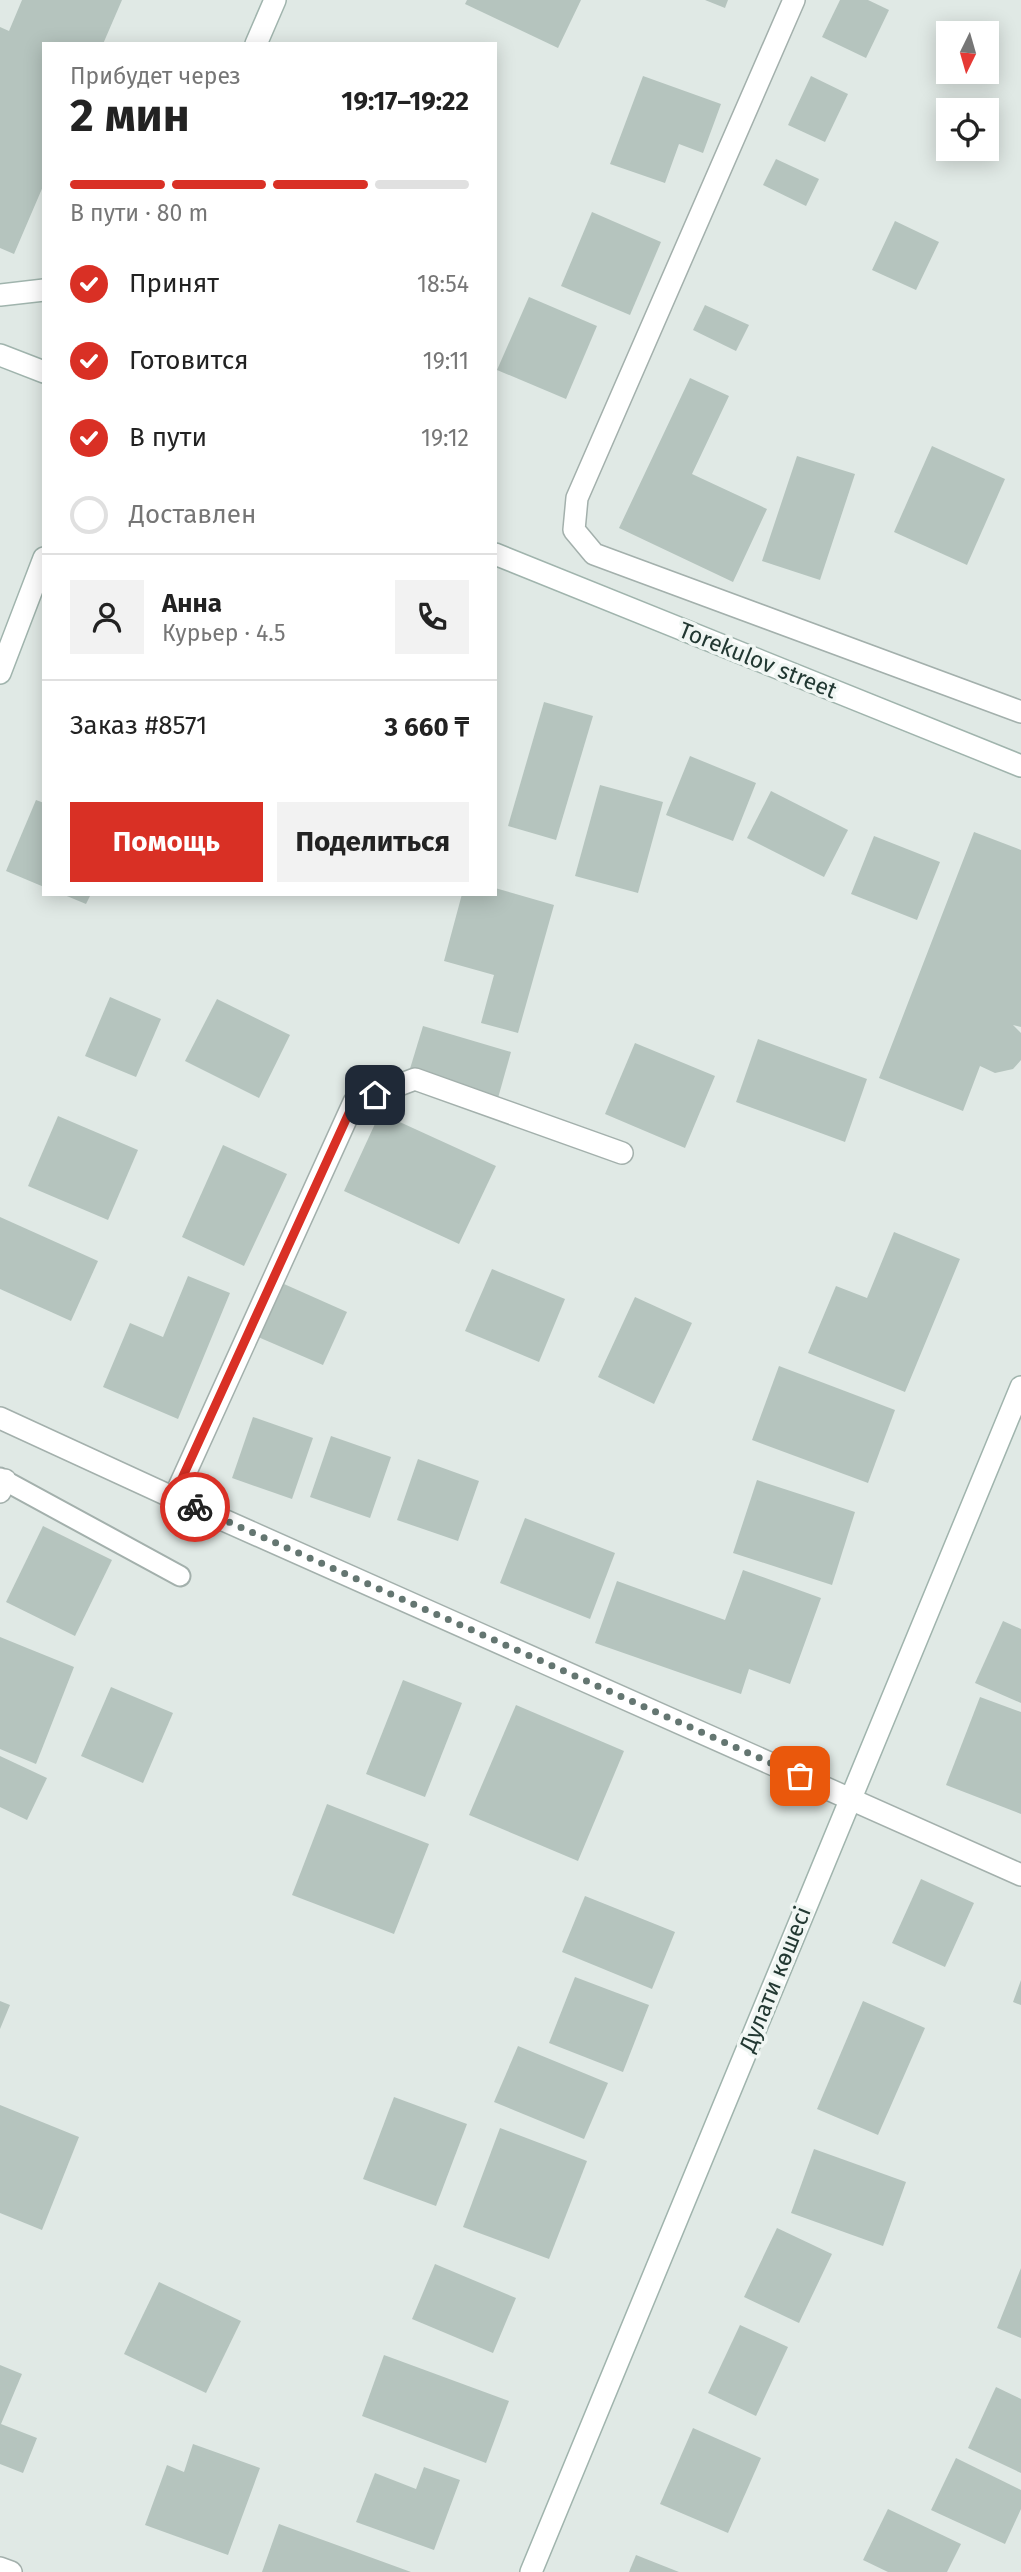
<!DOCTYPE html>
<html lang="ru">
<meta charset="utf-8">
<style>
body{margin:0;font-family:"Fira Sans",sans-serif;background:#f2f2f2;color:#222;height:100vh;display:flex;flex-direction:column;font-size:26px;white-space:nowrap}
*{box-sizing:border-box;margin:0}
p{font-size:23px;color:#767676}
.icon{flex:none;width:38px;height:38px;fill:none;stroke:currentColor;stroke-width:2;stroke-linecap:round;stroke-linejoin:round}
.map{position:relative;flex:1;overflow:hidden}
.panel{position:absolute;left:42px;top:42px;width:455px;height:854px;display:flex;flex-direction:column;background:#fff;border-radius:0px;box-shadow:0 4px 18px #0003}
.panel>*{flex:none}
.needle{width:46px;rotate:185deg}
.fabs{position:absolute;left:936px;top:21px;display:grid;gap:14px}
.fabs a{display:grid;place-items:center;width:63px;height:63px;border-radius:0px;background:#fff;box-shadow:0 4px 18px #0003;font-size:35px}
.pin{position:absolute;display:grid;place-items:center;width:60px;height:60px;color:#fff;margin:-30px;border-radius:14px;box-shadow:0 4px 10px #0006}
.courier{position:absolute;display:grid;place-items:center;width:70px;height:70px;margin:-35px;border:5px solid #d93025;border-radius:50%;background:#fff;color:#222;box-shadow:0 2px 9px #0007}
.summary em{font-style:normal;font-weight:700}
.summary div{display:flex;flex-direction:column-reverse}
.summary{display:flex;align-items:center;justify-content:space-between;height:119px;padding:0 28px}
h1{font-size:46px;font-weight:700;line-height:52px}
.bar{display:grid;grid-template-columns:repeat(4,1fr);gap:10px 7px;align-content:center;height:84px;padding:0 28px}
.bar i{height:9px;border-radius:5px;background:#e0e0e0}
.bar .current{background:#d93025}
.bar p{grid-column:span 4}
.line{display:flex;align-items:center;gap:18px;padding:0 28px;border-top:2px solid #e0e0e0}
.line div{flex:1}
.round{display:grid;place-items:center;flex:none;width:74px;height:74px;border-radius:0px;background:#f2f2f2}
ol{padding:0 28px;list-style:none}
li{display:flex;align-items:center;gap:21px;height:77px}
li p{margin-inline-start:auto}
li .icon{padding:7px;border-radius:50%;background:#d93025;color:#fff;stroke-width:4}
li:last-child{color:#767676}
li i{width:38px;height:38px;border:4px solid #e0e0e0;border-radius:50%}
.primary-button{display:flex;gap:14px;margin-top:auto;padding:14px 28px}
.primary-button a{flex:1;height:80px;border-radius:0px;background:#d93025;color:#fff;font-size:28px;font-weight:700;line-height:80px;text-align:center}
.primary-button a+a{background:#f2f2f2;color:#222}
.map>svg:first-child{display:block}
.building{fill:#b5c4be}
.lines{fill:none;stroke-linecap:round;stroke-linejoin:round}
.service-casing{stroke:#a3b0ac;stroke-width:23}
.minor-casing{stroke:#a3b0ac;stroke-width:24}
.secondary-casing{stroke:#a0b4ad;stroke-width:24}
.service{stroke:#fff;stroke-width:19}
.minor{stroke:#fff;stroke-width:21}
.secondary{stroke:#fff;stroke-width:21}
.done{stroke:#647671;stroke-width:7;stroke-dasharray:0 12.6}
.route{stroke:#d93025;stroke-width:9}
.labels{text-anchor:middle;stroke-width:7;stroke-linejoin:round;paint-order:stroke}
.street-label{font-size:23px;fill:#223832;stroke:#f0f6f3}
</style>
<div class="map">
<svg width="1021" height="2572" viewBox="0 0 1021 2572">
<rect width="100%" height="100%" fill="#e0e9e5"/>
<g class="building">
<path d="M22 0H122L103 44H44V184L14 254 0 248V27L9 31Z"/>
<path d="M467 0H581L558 48 465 4Z"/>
<path d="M705 0H728L725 8Z"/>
<path d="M840 0H868L889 10 866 58 822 37Z"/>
<path d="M643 76 721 104 703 153 679 144 665 183 610 164Z"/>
<path d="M811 76 848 94 825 142 788 125Z"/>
<path d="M776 159 819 179 806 206 763 185Z"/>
<path d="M592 212 661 242 630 315 561 286Z"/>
<path d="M895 221 939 242 916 290 872 270Z"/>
<path d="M529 297 597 326 566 399 497 370Z"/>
<path d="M705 305 749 325 736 351 693 330Z"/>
<path d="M690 378 729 396 692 474 767 509 733 582 619 528Z"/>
<path d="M932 446 1005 479 967 565 894 532Z"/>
<path d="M797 456 855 474 820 580 762 561Z"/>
<path d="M544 702 593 716 556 840 508 826Z"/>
<path d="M690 756 756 783 733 841 666 815Z"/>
<path d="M600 785 663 802 638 893 575 876Z"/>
<path d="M771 791 848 830 824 877 747 838Z"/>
<path d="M36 800 44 803V887L6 871Z"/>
<path d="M974 832 1021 850V1027L1013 1025 1021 1033V1060L1013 1069 995 1073 980 1066 963 1111 879 1078Z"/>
<path d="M874 836 940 862 917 920 851 894Z"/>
<path d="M495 888 554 905 518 1033 481 1023 494 975 444 961 462 894H495Z"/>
<path d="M62 894H91L86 904Z"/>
<path d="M110 997 161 1019 136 1077 85 1056Z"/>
<path d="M217 999 290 1035 259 1098 185 1061Z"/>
<path d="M423 1026 511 1052 498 1098 409 1072Z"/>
<path d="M758 1039 867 1079 845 1142 736 1102Z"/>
<path d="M635 1043 715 1076 685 1148 605 1114Z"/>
<path d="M380 1113 496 1166 459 1244 344 1191Z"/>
<path d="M58 1116 138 1150 108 1220 28 1186Z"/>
<path d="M223 1145 287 1174 244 1266 182 1237Z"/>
<path d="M0 1217 98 1261 71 1321 0 1289Z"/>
<path d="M894 1232 960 1259 905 1392 808 1353 836 1286 867 1298Z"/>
<path d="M492 1269 565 1299 539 1362 465 1331Z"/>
<path d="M188 1276 230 1293 178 1419 103 1387 130 1323 163 1337Z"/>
<path d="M275 1280 347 1312 323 1365 251 1334Z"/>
<path d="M635 1297 692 1323 654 1404 598 1377Z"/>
<path d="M779 1366 895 1410 868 1483 752 1440Z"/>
<path d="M253 1417 313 1438 292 1499 232 1478Z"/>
<path d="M331 1436 391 1457 370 1518 310 1497Z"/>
<path d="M418 1459 479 1481 458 1541 397 1520Z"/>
<path d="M757 1480 855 1512 832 1585 733 1553Z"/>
<path d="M525 1518 615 1553 590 1619 500 1583Z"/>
<path d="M43 1526 112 1560 75 1636 6 1602Z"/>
<path d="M743 1570 821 1598 790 1684 749 1669 741 1694 595 1643 617 1581 725 1620Z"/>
<path d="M1003 1621 1021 1629V1703L975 1683Z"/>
<path d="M0 1637 74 1667 36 1764 0 1749Z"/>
<path d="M403 1680 462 1703 425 1797 366 1774Z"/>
<path d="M111 1687 173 1713 143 1783 81 1756Z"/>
<path d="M980 1697 1021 1712V1814L946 1785Z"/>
<path d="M516 1705 624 1751 578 1861 469 1815Z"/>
<path d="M0 1756 47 1778 27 1820 0 1807Z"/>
<path d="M327 1804 429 1844 394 1934 292 1895Z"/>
<path d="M921 1879 974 1903 945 1967 892 1943Z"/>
<path d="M585 1896 675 1932 652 1989 562 1952Z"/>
<path d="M575 1977 649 2005 623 2072 549 2043Z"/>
<path d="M1021 1980V2005L1013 2002Z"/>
<path d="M0 2001 10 2005 0 2029Z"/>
<path d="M863 2001 925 2028 878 2135 817 2109Z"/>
<path d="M518 2046 608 2083 584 2139 494 2102Z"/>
<path d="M394 2097 467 2124 436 2206 363 2179Z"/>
<path d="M0 2105 79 2137 42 2230 0 2213Z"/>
<path d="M500 2128 587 2161 549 2259 463 2227Z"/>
<path d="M814 2149 906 2182 883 2246 791 2213Z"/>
<path d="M777 2228 832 2254 799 2323 744 2297Z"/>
<path d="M435 2264 516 2298 493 2353 412 2319Z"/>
<path d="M1021 2268V2338L997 2328Z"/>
<path d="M159 2282 241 2321 206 2393 124 2354Z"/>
<path d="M740 2325 788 2347 756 2416 708 2393Z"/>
<path d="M384 2355 509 2401 486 2463 362 2416Z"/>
<path d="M0 2365 22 2374 1 2424 37 2438 23 2473 0 2464Z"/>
<path d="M996 2387 1021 2399V2473L968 2448Z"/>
<path d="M693 2428 761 2458 728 2533 660 2504Z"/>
<path d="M193 2444 260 2468 228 2555 145 2525 167 2465 184 2472Z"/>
<path d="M956 2458 1021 2490V2509L1005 2544 931 2510Z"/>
<path d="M424 2467 460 2480 434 2550 356 2522 375 2473 416 2489Z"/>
<path d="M888 2509 961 2544 947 2572H888L863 2560Z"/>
<path d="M279 2524 411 2572H262Z"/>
<path d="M636 2555 679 2572H629Z"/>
</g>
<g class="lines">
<defs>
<path id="service" d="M0 1478 180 1576"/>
<g id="minor">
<path d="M794 0 577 498 574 530 594 554 1021 712"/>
<path d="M0 1418 174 1498 1021 1875"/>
<path d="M0 1492 5 1480"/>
<path d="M174 1498 354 1102 415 1079 622 1153"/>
<path d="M0 2568 11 2572"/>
</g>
<g id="secondary">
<path d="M256 44 275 0"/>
<path d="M0 295 44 290"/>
<path d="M0 355 44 372"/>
<path d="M495 554 1021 766"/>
<path d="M0 673 44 558"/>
<path d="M531 2572 1021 1387"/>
</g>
</defs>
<use href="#service" class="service-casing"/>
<use href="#minor" class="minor-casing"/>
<use href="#secondary" class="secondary-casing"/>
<use href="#service" class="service"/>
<use href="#minor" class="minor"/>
<use href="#secondary" class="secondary"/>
</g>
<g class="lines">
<path class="done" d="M195 1507 800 1776"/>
<path class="route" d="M195 1507 173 1498 354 1102 375 1095"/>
</g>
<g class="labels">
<g class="street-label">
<text transform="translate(758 660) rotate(22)" y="8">Torekulov street</text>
<text transform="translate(775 1979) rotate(-68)" y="8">Дулати көшесі</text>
</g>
</g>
</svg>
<div class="fabs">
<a><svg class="needle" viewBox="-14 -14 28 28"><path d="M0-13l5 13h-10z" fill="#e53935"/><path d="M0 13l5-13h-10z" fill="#767676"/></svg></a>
<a><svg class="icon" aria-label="locate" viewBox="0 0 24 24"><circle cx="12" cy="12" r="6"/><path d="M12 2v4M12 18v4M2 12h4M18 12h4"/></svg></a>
</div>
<div class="pin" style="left:800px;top:1776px;background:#ea580c"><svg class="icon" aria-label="bag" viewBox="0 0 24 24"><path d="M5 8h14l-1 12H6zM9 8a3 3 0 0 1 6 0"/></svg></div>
<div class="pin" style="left:375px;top:1095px;background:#1f2937"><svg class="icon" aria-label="home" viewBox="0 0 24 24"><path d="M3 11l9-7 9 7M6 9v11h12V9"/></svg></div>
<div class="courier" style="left:195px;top:1507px"><svg class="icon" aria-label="bike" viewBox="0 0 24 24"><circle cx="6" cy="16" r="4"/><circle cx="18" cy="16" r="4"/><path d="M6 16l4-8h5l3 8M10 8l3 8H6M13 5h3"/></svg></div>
<section class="panel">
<div class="summary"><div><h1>2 мин</h1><p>Прибудет через</p></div><em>19:17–19:22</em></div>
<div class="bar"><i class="current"></i><i class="current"></i><i class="current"></i><i></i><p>В пути · 80 m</p></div>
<ol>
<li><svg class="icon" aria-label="check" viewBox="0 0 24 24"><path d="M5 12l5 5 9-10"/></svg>Принят<p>18:54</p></li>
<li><svg class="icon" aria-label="check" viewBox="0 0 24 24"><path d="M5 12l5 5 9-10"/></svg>Готовится<p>19:11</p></li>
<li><svg class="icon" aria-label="check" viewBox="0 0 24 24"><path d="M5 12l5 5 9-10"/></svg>В пути<p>19:12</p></li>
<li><i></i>Доставлен</li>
</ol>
<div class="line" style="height:126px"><a class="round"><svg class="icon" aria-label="person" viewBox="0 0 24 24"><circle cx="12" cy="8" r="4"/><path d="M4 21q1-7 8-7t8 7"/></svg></a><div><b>Анна</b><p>Курьер · 4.5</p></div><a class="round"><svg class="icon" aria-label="phone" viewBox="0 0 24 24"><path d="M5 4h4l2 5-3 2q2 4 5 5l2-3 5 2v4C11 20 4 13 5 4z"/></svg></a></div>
<div class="line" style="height:91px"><div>Заказ #8571</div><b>3 660 ₸</b></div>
<div class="primary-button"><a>Помощь</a><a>Поделиться</a></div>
</section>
</div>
